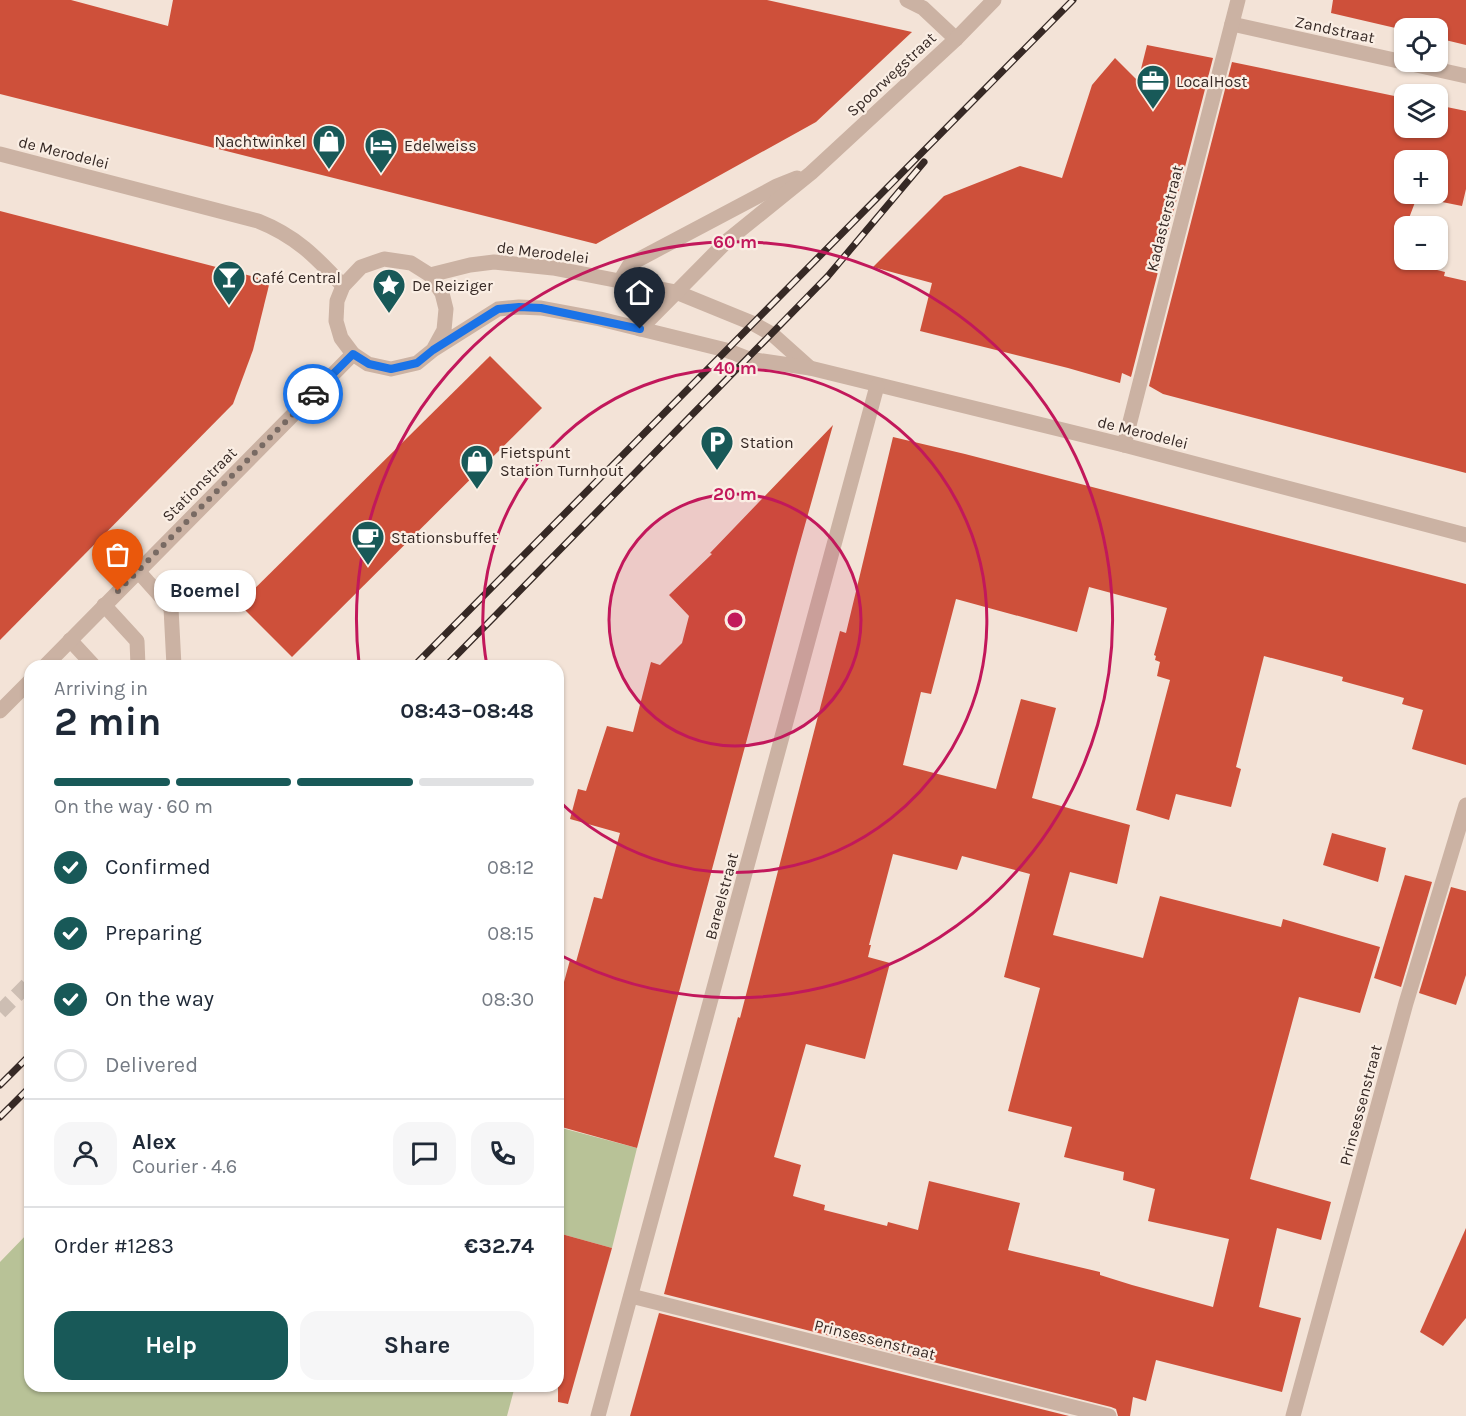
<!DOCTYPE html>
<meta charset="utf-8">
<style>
body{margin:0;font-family:Karla,sans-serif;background:#f6f6f7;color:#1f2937;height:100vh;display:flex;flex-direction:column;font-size:22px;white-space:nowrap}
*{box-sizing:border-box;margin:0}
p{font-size:20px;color:#747a83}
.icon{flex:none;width:33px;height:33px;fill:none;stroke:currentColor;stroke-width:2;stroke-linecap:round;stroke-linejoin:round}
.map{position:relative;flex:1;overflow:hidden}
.details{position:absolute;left:24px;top:660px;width:540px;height:732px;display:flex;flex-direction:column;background:#fff;border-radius:18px;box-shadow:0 2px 4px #0004}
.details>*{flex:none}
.fabs{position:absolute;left:1394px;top:18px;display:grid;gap:12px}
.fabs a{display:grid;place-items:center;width:54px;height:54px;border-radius:12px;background:#fff;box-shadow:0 2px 4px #0004;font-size:30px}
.pin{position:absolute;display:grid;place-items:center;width:51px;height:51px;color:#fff;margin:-62px -26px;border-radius:50% 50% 50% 0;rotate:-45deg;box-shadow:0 0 6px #0007}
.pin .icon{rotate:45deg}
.courier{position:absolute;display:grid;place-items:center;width:60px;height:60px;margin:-30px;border:4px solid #1a73e8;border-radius:50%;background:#fff;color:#222;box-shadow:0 2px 8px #0007}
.bubble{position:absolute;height:42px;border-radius:18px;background:#fff;box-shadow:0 2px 4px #0004;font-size:20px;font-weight:700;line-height:42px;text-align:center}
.summary em{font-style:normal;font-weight:700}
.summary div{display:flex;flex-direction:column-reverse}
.summary{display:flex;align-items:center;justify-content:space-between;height:102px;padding:0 30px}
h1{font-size:39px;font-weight:700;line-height:45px}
.bar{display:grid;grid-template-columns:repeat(4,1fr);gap:9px 6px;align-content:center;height:72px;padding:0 30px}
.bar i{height:8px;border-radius:4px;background:#e0e1e3}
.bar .on{background:#185958}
.bar p{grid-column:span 4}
.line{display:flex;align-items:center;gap:15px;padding:0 30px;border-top:2px solid #e0e1e3}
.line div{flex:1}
.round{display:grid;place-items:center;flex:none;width:63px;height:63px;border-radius:18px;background:#f6f6f7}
ol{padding:0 30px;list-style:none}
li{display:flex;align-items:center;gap:18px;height:66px}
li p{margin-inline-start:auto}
li .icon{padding:6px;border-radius:50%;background:#185958;color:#fff;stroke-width:4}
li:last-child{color:#747a83}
li i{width:33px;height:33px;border:3px solid #e0e1e3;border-radius:50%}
.button{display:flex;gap:12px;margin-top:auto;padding:12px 30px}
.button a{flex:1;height:69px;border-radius:18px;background:#185958;color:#fff;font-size:24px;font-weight:700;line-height:69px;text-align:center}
.button a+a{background:#f6f6f7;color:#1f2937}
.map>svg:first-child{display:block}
.green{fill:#b8c297}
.building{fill:#ce503a;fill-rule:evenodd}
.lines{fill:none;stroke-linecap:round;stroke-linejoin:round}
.minor-tunnel{stroke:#cdbeb3;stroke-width:15;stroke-dasharray:15 8;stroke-linecap:butt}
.minor{stroke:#cbb2a3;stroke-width:15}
.rail-casing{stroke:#362925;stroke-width:7}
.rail{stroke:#faeee4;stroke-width:4.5;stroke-dasharray:14;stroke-linecap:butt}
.done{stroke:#786a63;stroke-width:6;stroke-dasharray:0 10.8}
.route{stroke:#1a73e8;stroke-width:8}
.ring{fill:none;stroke:#c2185b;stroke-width:3}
.labels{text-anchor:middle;stroke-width:4.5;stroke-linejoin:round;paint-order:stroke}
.street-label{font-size:16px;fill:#362925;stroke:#faeee4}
.poi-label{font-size:16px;fill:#362925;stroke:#faeee4;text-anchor:start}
.centre{fill:#c2185b;stroke:#faeee4;stroke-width:3}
.ring-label{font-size:18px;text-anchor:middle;font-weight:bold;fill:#c2185b;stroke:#faeee4;stroke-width:4.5;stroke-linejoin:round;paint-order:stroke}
</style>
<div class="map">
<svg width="1466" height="1416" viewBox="0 0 1466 1416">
<rect width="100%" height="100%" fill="#f3e3d7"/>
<g class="green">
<path d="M558 1127 637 1148 612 1248 558 1233Z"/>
<path d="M30 1231V1386H515L507 1416H0V1262Z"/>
</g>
<g class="building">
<path d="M0 0H71L168 26 173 0H767L912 32 816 122 596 244 0 94Z"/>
<path d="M1333 0H1466V45L1437 38V28H1404V30L1331 13Z"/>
<path d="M1147 45 1213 58 1131 377 1122 373 1120 383 1068 368 920 331 932 283 873 267 944 196 1020 166 1062 178 1092 85 1115 58 1138 81Z"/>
<path d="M1232 62 1404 98V128H1437V105L1466 111V189L1462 206 1417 197 1406 226H1404V231L1394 259 1445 272 1444 276 1466 281V473L1197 403 1163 394 1149 386ZM1404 160H1437V194H1404Z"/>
<path d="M0 211 270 281 253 350 233 404 0 640Z"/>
<path d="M490 356 542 408 292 657 239 604Z"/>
<path d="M833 425 796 557 637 1148 558 1126V1004L570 960 576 962 594 897 602 899 620 833 570 819 578 789 586 791 607 726 633 732 651 662 660 665 682 643 689 616 669 595 712 554 710 553Z"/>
<path d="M893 437 965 454 1466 584V765L1412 749 1423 710 1402 704 1404 698 1342 681 1343 677 1264 656 1236 767 1241 769 1231 807 1176 794 1169 820 1136 810 1170 680 1157 676 1160 662 1155 660 1156 656 1154 655 1167 608 1089 587 1077 632 956 599 931 694 921 692 903 765 996 789 1021 699 1056 708 1032 798 1130 825 1117 884 1070 872 1053 935 1143 958 1160 896 1281 927 1283 919 1380 947 1360 1013 1299 997 1250 1179 1331 1202 1321 1240 1277 1228 1259 1307 1301 1318 1282 1392 1156 1360 1146 1401 1133 1397 1130 1416H1118L1116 1409 1111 1407 664 1294 714 1105 738 1017 740 1018 840 631 846 633ZM893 854 957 870 962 856 1030 874 1004 977 1040 988 1008 1111 1072 1127 1064 1157 1124 1172 1123 1180 1155 1189 1148 1221 1229 1239 1213 1307 1132 1285 1100 1275V1272L1008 1250 1020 1203 929 1181 918 1230 888 1222 887 1226 824 1210 825 1205 793 1196 801 1165 774 1157 806 1044 865 1059 890 963 868 957 871 945H869Z"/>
<path d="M1332 833 1386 848 1378 882 1323 865Z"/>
<path d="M1405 875 1432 882 1401 987 1374 978Z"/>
<path d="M1451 887 1466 891V975L1456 1005 1419 993Z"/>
<path d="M1466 1228V1318L1443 1346 1420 1332Z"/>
<path d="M558 1233 612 1248 568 1404 558 1402Z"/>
<path d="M659 1313 1069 1416H630Z"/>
</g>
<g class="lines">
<path class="minor-tunnel" d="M0 1012 30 982"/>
<g class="minor">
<path d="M907 0 923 8 956 39"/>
<path d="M1232 24 1466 76"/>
<path d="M0 154 258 221C296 236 316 257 343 286"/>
<path d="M430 275 470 265 494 262 524 265 553 268 676 292 752 323 772 334 810 368"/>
<path d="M620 281 630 264 777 186 797 178"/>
<path d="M640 329 728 240 811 173 956 39 994 0"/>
<path d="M433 350 444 330 446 309 442 293 430 275 411 263 384 259 361 267 343 286 337 301 336 321 341 338 353 354 368 364 391 369 417 363 433 350 498 309 519 307 541 308 600 319 726 350 749 359 810 368 1124 445 1466 535"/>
<path d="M1124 445 1238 0"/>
<path d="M138 571 171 608 174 666"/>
<path d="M104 605 137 641 138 666"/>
<path d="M70 640 94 666"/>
<path d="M45 666 353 354"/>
<path d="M0 711 30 681"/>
<path d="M631 1296 1109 1416"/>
<path d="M598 1416 877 386"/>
<path d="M1293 1416 1406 1003 1466 805"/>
</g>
<defs>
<g id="rail">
<path d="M414 666 1073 0"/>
<path d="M446 666 828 276 924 162"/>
<path d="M0 1085 30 1055"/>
<path d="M0 1117 30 1087"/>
</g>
</defs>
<use href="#rail" class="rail-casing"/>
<use href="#rail" class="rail"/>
</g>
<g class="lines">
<path class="done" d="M118 591 313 394"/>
<path class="route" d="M313 394 353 354 369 364 391 369 417 363 433 350 498 309 519 307 541 308 640 329"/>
</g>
<circle cx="735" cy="620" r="126" fill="#c2185b" fill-opacity=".12"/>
<g class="ring">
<circle cx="735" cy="620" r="126"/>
<path d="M487 666A252 252 0 1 1 558 800"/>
<path d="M359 663A378 378 0 1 1 560 955"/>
</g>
<defs>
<symbol id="office-pin" viewBox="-11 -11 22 30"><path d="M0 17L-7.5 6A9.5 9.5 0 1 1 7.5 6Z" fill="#185958" stroke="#faeee4"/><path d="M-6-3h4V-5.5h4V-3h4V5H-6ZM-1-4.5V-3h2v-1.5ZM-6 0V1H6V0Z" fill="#fff"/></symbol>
<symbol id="shop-pin" viewBox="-11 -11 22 30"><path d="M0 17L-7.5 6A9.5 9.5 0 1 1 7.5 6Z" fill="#185958" stroke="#faeee4"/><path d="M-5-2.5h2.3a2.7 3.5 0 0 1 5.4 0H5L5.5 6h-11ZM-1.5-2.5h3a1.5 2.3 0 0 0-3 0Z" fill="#fff"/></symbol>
<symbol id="hotel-pin" viewBox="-11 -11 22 30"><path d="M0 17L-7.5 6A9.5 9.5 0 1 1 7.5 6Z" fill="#185958" stroke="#faeee4"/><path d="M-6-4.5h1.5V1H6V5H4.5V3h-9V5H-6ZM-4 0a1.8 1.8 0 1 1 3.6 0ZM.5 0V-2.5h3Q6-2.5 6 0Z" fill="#fff"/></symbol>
<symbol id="bar-pin" viewBox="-11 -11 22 30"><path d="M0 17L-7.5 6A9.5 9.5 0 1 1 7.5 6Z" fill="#185958" stroke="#faeee4"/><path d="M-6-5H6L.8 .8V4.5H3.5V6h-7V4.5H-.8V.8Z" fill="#fff"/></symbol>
<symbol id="sight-pin" viewBox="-11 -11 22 30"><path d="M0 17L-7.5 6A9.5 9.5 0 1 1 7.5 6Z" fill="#185958" stroke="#faeee4"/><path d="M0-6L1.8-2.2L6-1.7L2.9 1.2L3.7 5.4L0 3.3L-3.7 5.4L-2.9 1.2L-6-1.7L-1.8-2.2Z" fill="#fff"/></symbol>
<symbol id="parking-pin" viewBox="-11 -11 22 30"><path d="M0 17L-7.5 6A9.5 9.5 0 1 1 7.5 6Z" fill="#185958" stroke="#faeee4"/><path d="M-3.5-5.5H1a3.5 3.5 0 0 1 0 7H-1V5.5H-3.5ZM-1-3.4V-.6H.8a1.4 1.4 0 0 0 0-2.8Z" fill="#fff"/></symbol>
<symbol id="cafe-pin" viewBox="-11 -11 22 30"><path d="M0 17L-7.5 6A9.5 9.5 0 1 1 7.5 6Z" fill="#185958" stroke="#faeee4"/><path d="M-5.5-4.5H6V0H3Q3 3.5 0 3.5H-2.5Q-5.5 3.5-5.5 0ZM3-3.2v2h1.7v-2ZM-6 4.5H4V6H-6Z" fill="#fff"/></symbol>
</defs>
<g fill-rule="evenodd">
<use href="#office-pin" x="1134" y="62" width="38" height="52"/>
<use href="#shop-pin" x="310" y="122" width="38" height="52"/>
<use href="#hotel-pin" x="362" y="126" width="38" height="52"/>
<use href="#bar-pin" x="210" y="258" width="38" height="52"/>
<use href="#sight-pin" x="370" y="266" width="38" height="52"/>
<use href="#parking-pin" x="698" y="423" width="38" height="52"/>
<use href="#shop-pin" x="458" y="442" width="38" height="52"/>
<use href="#cafe-pin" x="349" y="518" width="38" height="52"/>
</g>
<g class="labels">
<g class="street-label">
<text transform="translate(1335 29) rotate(12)" y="6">Zandstraat</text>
<text transform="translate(891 74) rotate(-43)" y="6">Spoorwegstraat</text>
<text transform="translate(64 152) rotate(14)" y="6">de Merodelei</text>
<text transform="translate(1164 218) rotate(-76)" y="6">Kadasterstraat</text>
<text transform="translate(543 252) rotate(7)" y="6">de Merodelei</text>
<text transform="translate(1143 432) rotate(14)" y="6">de Merodelei</text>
<text transform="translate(199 484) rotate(-45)" y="6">Stationstraat</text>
<text transform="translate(721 896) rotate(-75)" y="6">Bareelstraat</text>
<text transform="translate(1360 1105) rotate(-75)" y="6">Prinsessenstraat</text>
<text transform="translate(875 1339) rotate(14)" y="6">Prinsessenstraat</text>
</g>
<g class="poi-label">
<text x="1176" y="87">LocalHost</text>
<text x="306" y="147" text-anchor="end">Nachtwinkel</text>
<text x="404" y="151">Edelweiss</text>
<text x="252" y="283">Café Central</text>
<text x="412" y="291">De Reiziger</text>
<text x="740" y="448">Station</text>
<text x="500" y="458">Fietspunt<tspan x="500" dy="18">Station Turnhout</tspan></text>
<text x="391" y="543">Stationsbuffet</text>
</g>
</g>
<circle cx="735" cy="620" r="9" class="centre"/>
<g class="ring-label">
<text x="735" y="248">60 m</text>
<text x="735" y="374">40 m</text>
<text x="735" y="500">20 m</text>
</g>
</svg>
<div class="fabs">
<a><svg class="icon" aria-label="locate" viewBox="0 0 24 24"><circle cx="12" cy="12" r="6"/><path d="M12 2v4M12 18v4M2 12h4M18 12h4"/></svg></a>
<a><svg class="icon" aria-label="layers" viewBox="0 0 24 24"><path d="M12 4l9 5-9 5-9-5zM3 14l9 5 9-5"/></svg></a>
<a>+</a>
<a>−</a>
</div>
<div class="pin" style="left:118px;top:591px;background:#ea580c"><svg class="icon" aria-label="bag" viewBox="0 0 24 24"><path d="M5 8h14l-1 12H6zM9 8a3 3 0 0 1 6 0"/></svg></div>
<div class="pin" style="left:640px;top:329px;background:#1f2937"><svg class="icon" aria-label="home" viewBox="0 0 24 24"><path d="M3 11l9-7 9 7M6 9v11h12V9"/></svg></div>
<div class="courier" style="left:313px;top:394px"><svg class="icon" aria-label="car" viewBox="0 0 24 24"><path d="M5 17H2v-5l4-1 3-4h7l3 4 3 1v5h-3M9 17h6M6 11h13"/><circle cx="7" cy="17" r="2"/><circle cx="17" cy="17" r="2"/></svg></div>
<div class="bubble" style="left:154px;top:570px;width:102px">Boemel</div>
<section class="details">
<div class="summary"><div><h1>2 min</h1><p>Arriving in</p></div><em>08:43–08:48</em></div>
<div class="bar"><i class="on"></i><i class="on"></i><i class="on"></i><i></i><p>On the way · 60 m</p></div>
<ol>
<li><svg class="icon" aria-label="check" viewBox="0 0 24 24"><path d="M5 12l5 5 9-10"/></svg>Confirmed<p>08:12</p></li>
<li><svg class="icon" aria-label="check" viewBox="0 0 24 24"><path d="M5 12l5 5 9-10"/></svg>Preparing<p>08:15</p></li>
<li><svg class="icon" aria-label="check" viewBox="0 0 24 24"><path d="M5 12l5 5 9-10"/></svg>On the way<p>08:30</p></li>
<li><i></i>Delivered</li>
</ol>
<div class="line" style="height:108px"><a class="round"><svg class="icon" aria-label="person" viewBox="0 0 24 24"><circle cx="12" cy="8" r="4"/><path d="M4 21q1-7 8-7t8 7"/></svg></a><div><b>Alex</b><p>Courier · 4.6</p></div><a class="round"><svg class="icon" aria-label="chat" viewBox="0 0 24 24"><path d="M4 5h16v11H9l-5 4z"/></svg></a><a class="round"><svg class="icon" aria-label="phone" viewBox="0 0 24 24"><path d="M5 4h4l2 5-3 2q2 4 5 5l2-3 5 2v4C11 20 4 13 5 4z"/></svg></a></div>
<div class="line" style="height:78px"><div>Order #1283</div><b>€32.74</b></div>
<div class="button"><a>Help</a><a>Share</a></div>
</section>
</div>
